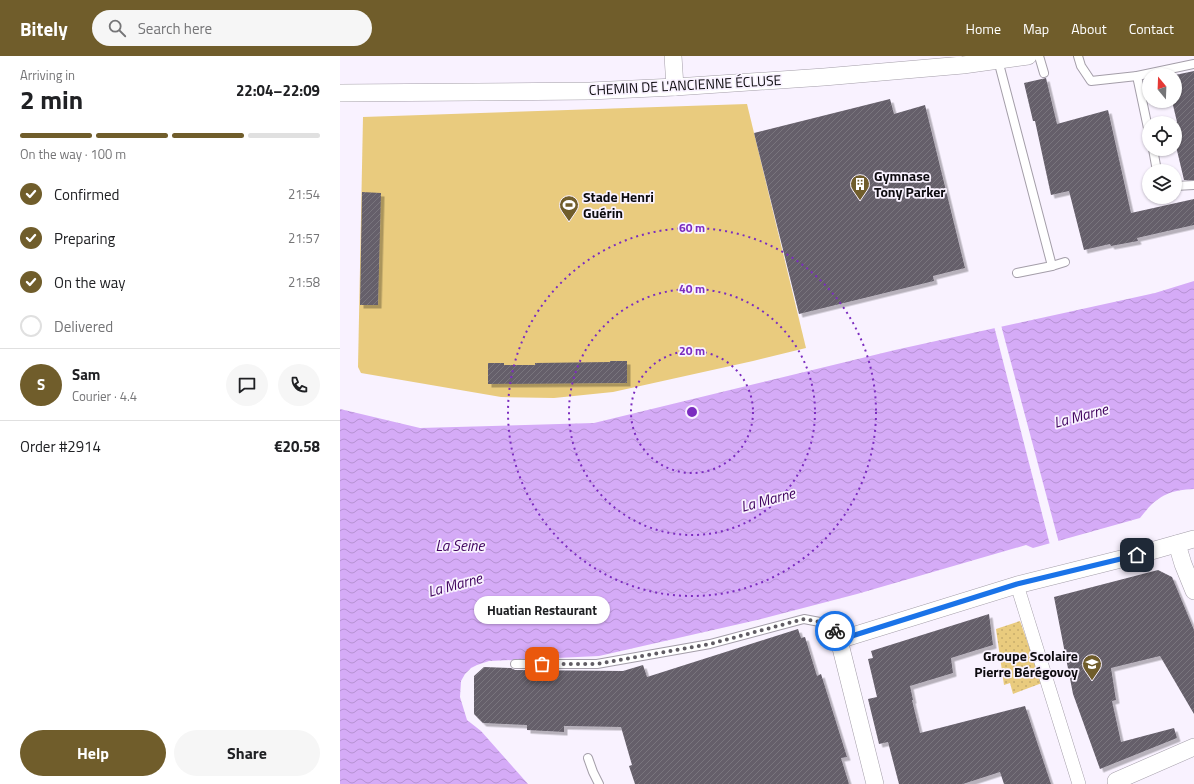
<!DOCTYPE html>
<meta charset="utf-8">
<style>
body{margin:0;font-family:"Titillium Web",sans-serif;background:#f6f6f6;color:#202124;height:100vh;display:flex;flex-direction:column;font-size:15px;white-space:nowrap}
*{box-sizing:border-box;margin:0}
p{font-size:13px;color:#757577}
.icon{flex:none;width:22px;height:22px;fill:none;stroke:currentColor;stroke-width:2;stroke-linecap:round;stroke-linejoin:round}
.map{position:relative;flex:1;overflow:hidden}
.details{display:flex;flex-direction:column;background:#fff;width:340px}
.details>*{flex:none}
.needle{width:26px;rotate:341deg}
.controls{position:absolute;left:802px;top:12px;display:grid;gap:8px}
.controls a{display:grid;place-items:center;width:40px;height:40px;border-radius:50%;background:#fff;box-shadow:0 1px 3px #0004;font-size:20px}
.pin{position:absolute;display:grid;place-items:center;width:34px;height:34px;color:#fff;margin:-17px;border-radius:8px;box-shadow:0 2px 6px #0006}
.courier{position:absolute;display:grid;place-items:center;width:40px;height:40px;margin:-20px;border:3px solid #1a73e8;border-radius:50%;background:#fff;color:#222;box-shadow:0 1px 5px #0007}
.bubble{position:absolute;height:28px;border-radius:14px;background:#fff;box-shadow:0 1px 3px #0004;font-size:13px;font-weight:700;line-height:28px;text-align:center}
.head em{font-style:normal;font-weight:700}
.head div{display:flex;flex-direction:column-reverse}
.head{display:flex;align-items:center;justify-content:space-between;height:68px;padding:0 20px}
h1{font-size:26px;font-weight:700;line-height:30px}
.bar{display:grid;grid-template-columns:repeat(4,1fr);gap:6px 4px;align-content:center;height:48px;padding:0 20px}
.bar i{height:5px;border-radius:3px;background:#e0e0e0}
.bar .current{background:#705d2b}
.bar p{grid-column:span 4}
.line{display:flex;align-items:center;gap:10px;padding:0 20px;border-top:1px solid #e0e0e0}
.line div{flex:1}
.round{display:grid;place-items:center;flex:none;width:42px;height:42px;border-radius:21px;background:#f6f6f6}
ol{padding:0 20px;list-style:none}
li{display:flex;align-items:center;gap:12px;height:44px}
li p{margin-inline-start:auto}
li .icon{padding:4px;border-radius:50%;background:#705d2b;color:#fff;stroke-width:4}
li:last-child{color:#757577}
li i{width:22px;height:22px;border:2px solid #e0e0e0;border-radius:50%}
.cta{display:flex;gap:8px;margin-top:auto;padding:8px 20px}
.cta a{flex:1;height:46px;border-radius:24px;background:#705d2b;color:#fff;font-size:16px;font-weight:700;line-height:46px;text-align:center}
.cta a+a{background:#f6f6f6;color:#202124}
header{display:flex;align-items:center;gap:24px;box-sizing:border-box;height:56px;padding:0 20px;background:#705d2b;color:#fff}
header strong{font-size:19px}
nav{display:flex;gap:22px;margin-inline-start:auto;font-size:14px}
.search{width:280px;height:36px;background:#f6f6f6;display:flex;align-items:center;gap:10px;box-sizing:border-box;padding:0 14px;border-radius:22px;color:#757577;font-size:15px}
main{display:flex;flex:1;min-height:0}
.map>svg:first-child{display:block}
.grass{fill:url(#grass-dots)}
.pitch{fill:#e9cb7e}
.water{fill:url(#water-waves)}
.pier{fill:#f9f2ff}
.building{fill:url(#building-hatch);filter:url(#shadow)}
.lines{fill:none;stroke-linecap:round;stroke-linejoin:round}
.service-casing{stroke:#a49ea9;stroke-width:10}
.pedestrian-casing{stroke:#a49ea9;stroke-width:14}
.minor-casing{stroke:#a49ea9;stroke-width:18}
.service{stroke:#fff;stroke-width:8}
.pedestrian{stroke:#fff;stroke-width:13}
.minor{stroke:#fff;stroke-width:17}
.done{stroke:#605c63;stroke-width:4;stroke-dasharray:0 7.2}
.route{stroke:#1a73e8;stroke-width:5}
.ring{fill:none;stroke:#7b2cbf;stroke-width:2;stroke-dasharray:2 4}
.labels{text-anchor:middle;stroke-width:3.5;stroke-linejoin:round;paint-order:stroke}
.street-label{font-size:14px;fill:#0d0b0f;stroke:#f9f2ff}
.poi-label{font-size:14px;font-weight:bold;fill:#0d0b0f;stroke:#f9f2ff;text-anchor:start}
.water-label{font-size:15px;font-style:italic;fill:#3e005d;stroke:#f9f2ff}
.centre{fill:#7b2cbf;stroke:#f9f2ff;stroke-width:2}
.ring-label{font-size:12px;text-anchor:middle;font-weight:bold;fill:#7b2cbf;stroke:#f9f2ff;stroke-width:3.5;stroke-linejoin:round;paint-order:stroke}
</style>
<header>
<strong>Bitely</strong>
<div class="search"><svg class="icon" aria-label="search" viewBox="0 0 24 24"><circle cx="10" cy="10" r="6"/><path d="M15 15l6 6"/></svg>Search here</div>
<nav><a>Home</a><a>Map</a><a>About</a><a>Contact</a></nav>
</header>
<main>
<section class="details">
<div class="head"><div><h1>2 min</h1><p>Arriving in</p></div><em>22:04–22:09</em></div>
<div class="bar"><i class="current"></i><i class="current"></i><i class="current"></i><i></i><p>On the way · 100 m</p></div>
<ol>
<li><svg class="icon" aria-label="check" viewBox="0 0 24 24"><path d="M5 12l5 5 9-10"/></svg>Confirmed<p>21:54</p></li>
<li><svg class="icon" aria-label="check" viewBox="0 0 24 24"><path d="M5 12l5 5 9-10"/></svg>Preparing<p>21:57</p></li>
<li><svg class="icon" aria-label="check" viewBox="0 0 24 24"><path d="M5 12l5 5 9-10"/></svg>On the way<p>21:58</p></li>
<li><i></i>Delivered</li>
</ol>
<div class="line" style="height:72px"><b class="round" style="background:#705d2b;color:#fff">S</b><div><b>Sam</b><p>Courier · 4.4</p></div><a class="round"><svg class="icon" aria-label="chat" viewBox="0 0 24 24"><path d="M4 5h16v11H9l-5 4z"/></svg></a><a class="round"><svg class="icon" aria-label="phone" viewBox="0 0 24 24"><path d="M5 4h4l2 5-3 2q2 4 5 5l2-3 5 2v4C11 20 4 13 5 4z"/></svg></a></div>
<div class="line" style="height:52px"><div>Order #2914</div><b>€20.58</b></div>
<div class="cta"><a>Help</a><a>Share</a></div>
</section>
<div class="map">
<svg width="854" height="728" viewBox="0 0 854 728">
<defs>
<pattern id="grass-dots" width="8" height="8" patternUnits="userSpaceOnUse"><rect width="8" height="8" fill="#e9cb7e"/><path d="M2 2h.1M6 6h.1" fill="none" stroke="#c7ad6c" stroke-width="1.8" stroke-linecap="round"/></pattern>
<pattern id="water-waves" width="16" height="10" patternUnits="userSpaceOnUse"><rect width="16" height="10" fill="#d5abf7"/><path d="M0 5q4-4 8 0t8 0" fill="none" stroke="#b692d3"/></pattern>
<pattern id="building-hatch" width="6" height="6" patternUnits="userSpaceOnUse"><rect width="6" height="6" fill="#655f6a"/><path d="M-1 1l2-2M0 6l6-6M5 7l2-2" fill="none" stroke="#79757d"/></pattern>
<filter id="shadow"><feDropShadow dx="3.5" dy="3.5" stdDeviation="0" flood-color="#0004"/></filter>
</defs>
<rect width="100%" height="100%" fill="#f9f2ff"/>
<path class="grass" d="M680 565 702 627 673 638 670 627 664 629 656 573Z"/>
<path class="pitch" d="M407 48 466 292 413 305 273 336 214 342 161 341 21 317 18 311 23 61Z"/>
<path class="water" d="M854 225V433C828 434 816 441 800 462L693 492 686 489 517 538 417 564 259 600 149 605 137 609 131 612 125 618 121 625 120 641 127 664 141 675 188 728H0V353L80 372 254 367 555 294 815 237Z"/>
<path class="pier" d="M661 269 719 487 710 489 654 270Z"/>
<g class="building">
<path d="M854 15V124H844L835 86V67H833L837 66 832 45H835V19Z"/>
<path d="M706 22 717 68 768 54 791 157 854 143V169L797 182 798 185 771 190 770 188 744 194 729 135 711 139 695 65H693L684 27Z"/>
<path d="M550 43 554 58 585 49 625 212 593 220 594 225 459 258 414 77Z"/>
<path d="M22 136 41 137 38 249H20Z"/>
<path d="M270 305H287V327L148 328V307H164V309H195V307L270 306Z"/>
<path d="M818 514 832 521 854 574V658L820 600 771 612 776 644 772 645 781 686 834 672 837 682 760 713 733 638 714 541Z"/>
<path d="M649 558 653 589 611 602 613 617 570 630 573 644H572L580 677 685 650 711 728H664L660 716 623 728H559L548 686 539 688 528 643 537 641 528 603 533 602 531 595Z"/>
<path d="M458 573 461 582 465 581 477 620 481 618 507 701 501 702 509 728H295L289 710 292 709 281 671 224 670V676L187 674V669L143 667 134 658V620L144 611 171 612 175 614 283 615 303 609 307 621Z"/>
</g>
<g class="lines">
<defs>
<g id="service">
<path d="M699 0 704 17"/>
<path d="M738 0 741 10 751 25 797 20 854 8"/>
<path d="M658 4 712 210 677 217"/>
<path d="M797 20 809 77"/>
<path d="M813 93 817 115"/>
<path d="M835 130 854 129"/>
<path d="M712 210 725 206"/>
<path d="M175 608H257L370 588 464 563 485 567 495 575 499 584"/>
<path d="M248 702 253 716 259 728"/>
</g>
<path id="pedestrian" d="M677 529 739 728"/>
<g id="minor">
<path d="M333 0 335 31"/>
<path d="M0 37 250 35 335 31 484 21 623 9 688 0"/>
<path d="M837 488 843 508 854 535"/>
<path d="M776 725 854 691"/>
<path d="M535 728 499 584 677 529 797 499 854 483"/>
</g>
</defs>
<use href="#service" class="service-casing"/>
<use href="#pedestrian" class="pedestrian-casing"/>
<use href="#minor" class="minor-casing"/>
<use href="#service" class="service"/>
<use href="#pedestrian" class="pedestrian"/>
<use href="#minor" class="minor"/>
</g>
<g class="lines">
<path class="done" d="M202 608H257L370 588 464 563 485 567 495 575"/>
<path class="route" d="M495 575 499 584 677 528 797 499"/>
</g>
<g class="ring">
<circle cx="352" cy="356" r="61"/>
<circle cx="352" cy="356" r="123"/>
<circle cx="352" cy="356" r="184"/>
</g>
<defs>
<symbol id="building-pin" viewBox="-11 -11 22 30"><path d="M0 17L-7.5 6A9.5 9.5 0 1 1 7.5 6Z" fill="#705d2b" stroke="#f9f2ff"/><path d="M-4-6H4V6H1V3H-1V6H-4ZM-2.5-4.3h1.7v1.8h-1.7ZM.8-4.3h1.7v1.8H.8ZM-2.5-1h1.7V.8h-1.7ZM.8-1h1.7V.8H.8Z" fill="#fff"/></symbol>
<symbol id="stadium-pin" viewBox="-11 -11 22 30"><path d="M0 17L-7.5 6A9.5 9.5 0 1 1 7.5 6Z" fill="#705d2b" stroke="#f9f2ff"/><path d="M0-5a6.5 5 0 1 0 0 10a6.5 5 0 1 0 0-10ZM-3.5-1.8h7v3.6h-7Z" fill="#fff"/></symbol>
<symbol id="school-pin" viewBox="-11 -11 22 30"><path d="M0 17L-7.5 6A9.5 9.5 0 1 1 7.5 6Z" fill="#705d2b" stroke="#f9f2ff"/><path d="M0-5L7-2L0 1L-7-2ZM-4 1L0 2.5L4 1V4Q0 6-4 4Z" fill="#fff"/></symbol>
</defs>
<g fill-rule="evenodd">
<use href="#building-pin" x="509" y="117" width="22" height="30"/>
<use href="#stadium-pin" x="218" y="138" width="22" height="30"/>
<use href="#school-pin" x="741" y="597" width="22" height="30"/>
</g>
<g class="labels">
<g class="street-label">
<text transform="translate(345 29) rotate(-3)" y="5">CHEMIN DE L'ANCIENNE ÉCLUSE</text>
</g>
<g class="poi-label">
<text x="534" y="125">Gymnase<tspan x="534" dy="16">Tony Parker</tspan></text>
<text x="243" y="146">Stade Henri<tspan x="243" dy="16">Guérin</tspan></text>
<text x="738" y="605" text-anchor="end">Groupe Scolaire<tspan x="738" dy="16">Pierre Bérégovoy</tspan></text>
</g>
<g class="water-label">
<text transform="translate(741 360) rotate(-15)" y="5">La Marne</text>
<text transform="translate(428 444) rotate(-15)" y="5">La Marne</text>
<text x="120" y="495">La Seine</text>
<text transform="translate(115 529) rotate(-15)" y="5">La Marne</text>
</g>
</g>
<circle cx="352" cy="356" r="6" class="centre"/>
<g class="ring-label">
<text x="352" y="176">60 m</text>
<text x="352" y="237">40 m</text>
<text x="352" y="299">20 m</text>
</g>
</svg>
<div class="controls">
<a><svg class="needle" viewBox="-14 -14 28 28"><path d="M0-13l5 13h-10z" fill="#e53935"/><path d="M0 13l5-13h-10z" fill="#757577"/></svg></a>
<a><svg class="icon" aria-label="locate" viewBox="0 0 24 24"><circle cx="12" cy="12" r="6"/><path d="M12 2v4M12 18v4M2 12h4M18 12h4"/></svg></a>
<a><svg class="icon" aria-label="layers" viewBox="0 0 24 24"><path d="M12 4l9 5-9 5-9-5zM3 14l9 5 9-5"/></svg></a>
</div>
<div class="pin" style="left:202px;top:608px;background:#ea580c"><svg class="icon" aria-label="bag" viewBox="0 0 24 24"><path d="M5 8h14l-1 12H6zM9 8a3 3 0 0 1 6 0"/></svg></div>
<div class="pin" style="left:797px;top:499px;background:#1f2937"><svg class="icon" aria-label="home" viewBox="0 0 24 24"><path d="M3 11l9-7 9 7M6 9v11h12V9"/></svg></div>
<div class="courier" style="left:495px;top:575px"><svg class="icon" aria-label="bike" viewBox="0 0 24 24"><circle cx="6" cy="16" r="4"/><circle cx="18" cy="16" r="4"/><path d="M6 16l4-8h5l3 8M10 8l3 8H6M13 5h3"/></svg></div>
<div class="bubble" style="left:134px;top:540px;width:136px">Huatian Restaurant</div>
</div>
</main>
